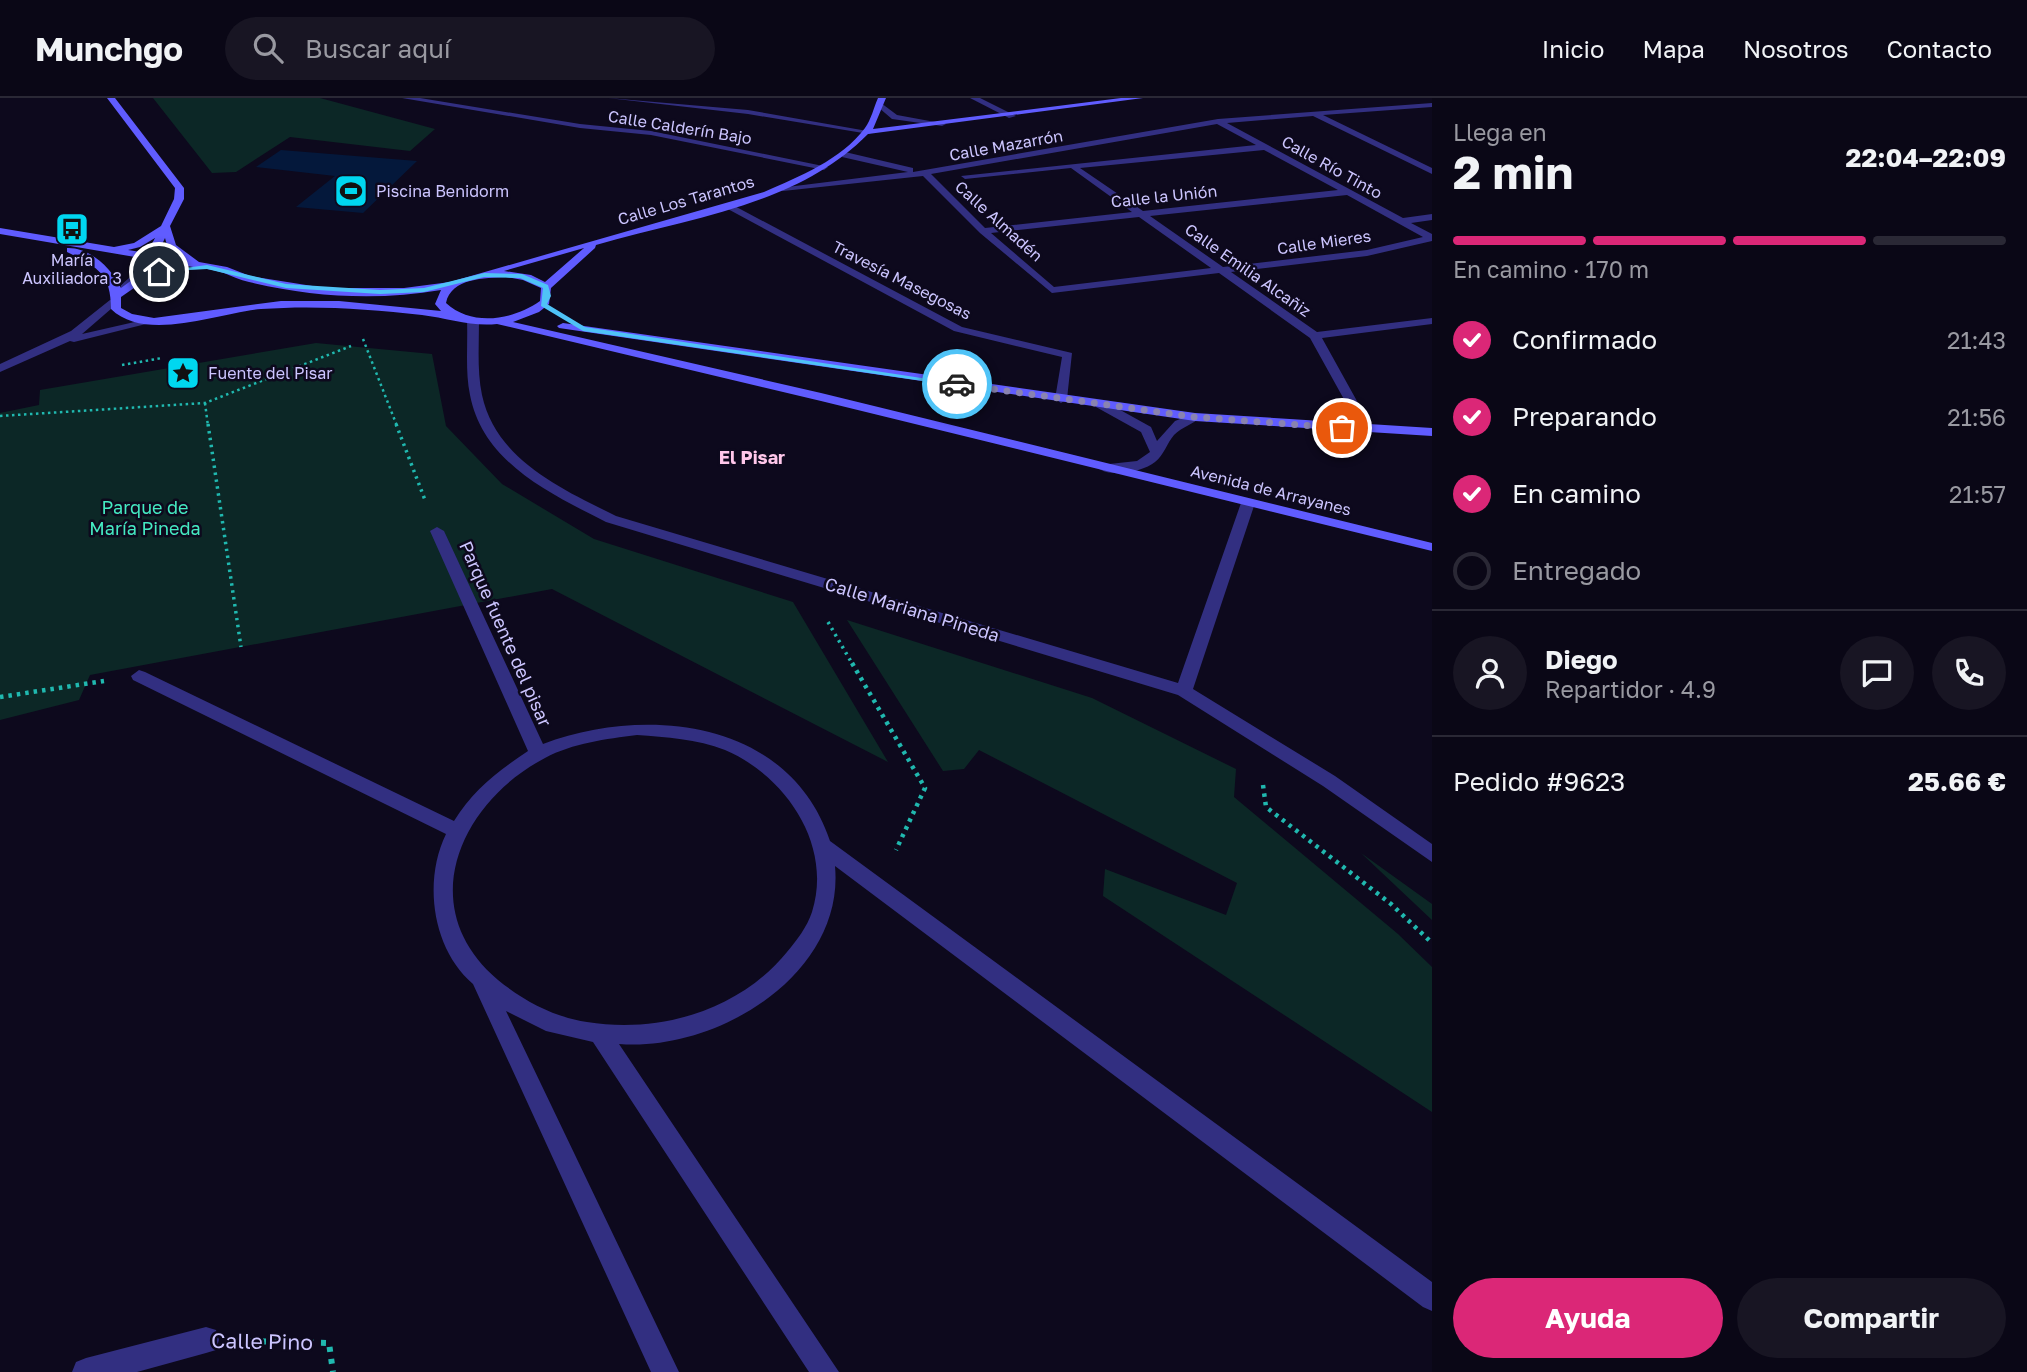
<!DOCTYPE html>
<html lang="es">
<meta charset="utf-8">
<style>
body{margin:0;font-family:"Golos Text",sans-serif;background:#181523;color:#f1f3f6;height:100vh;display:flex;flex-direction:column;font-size:26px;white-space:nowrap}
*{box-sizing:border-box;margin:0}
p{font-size:23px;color:#9999a1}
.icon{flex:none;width:38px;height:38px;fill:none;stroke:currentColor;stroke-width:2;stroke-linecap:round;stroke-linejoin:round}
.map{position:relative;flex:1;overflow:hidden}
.details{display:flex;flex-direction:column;background:#0a0716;width:595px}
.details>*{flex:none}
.pin{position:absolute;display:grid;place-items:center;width:60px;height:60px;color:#fff;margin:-30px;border:4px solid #fff;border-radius:50%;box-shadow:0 2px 7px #0007}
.courier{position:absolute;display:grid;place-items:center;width:70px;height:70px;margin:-35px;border:5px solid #4fc3f7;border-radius:50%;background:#fff;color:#222;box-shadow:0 2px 9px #0007}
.head em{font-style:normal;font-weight:700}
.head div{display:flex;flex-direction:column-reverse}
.head{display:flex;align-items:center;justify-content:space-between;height:119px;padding:0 21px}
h1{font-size:46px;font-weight:700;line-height:52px}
.bar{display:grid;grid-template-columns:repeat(4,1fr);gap:10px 7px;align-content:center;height:84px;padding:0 21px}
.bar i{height:9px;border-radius:5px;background:#2a2835}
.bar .selected{background:#db2777}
.bar p{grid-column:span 4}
.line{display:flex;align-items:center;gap:18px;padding:0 21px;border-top:2px solid #2a2835}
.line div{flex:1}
.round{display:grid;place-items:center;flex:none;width:74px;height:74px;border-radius:37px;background:#181523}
ol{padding:0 21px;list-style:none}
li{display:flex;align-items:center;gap:21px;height:77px}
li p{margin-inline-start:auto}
li .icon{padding:7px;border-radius:50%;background:#db2777;color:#fff;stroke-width:4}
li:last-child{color:#9999a1}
li i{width:38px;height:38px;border:4px solid #2a2835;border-radius:50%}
.cta{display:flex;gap:14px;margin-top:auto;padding:14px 21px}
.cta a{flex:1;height:80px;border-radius:42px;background:#db2777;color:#fff;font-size:28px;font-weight:700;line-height:80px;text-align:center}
.cta a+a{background:#181523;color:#f1f3f6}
header{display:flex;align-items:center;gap:42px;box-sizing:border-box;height:98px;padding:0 35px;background:#0a0716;border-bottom:2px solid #2a2835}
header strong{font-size:33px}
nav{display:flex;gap:38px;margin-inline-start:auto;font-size:24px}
.search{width:490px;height:63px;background:#181523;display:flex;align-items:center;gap:18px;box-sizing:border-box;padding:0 24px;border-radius:38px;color:#9999a1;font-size:26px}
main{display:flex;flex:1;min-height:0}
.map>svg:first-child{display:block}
.green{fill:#0c2726}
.water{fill:#04183b}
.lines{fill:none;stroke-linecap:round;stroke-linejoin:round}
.path-far3{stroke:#20b8af;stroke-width:2.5;stroke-dasharray:2.5 3.5;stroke-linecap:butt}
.path-far2{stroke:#20b8af;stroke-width:3.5;stroke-dasharray:2.5 4.5;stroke-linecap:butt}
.path-far1{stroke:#20b8af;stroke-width:4.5;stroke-dasharray:3.5 5;stroke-linecap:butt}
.path{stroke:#20b8af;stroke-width:6;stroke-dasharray:5 7;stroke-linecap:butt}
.street{fill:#322f81;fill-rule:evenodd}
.secondary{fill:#605cff;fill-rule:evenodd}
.route{fill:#4fc3f7}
.done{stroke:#8983b0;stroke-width:7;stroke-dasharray:0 12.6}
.labels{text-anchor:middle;stroke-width:5;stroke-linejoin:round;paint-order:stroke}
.far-street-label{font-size:16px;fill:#ccc5ff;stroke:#0d091d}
.far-poi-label{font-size:16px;fill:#ccc5ff;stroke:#0d091d;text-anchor:start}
.far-quarter-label{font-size:18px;font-weight:bold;fill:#ffc7ea;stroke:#0d091d}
.park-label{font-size:18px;fill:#45eac2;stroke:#0d091d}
.street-label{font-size:18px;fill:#ccc5ff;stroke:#0d091d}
.near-street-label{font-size:21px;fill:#ccc5ff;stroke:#0d091d}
</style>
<header>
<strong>Munchgo</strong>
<div class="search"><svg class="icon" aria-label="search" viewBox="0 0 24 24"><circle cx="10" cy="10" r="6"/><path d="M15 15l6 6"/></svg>Buscar aquí</div>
<nav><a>Inicio</a><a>Mapa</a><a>Nosotros</a><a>Contacto</a></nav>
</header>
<main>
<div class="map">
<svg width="1432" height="1274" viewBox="0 0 1432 1274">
<rect width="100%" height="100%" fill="#0d091d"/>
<g class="green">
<path d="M153 0H320L435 31 410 53 290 39 236 74 212 75Z"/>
<path d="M316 245 432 256 446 328 502 386 594 441 793 504 888 664 552 491 90 577 79 602 0 622V315L39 307 40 292Z"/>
<path d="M847 522 1092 600 1236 671 1234 699 1398 836 1432 869V1014L1103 798 1105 771 1226 817 1237 785 979 652 964 671 943 673Z"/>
<path d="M1361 755 1432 806V822Z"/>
</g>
<path class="water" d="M281 52 417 63 363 115 296 109 335 78 256 69Z"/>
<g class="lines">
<g class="path-far3">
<path d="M363 241 397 328"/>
<path d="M122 267 162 260"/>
<path d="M205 305 208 328"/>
<path d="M0 318 205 305 351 248"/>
</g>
<g class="path-far2">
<path d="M208 326 241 549"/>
<path d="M396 326 425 402"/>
<path d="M828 524 853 567"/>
</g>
<g class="path-far1">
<path d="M852 565 925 690 896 752"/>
<path d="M0 599 104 583"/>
<path d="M1263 687 1266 709 1391 806 1432 845"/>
</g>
<path class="path" d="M249 1243 329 1245 333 1274"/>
<g class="street">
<path d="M402 0H420L580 26 651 33 828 69 824 72 651 37 580 30Z"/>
<path d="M608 0 748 12 873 34 869 36 748 16Z"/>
<path d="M970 0H980L1016 18 1009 20Z"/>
<path d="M881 5 897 17 946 26 942 28 892 21 878 9Z"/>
<path d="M1432 5V9L1323 17 1432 70V76L1313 18 1227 25 1403 120 1432 116V122L1411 125 1432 136V143L1367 158 1231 174 1317 234 1432 220V226L1322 240 1373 332 1367 336 1361 332 1310 240 1219 175 1052 195 980 135 923 78 783 93 779 90 908 74 842 59 845 54 913 70V74L1218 21ZM1217 26 1256 47 961 78 965 81 1071 70 1132 114 985 130 931 76ZM1264 52 1338 92 1143 113 1080 70ZM1347 97 1423 139 1367 152 1223 169 1150 118ZM1139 119 1211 170 1054 189 991 135Z"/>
<path d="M729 105 962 229 1072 255 1067 301 1061 305 1055 301 1062 259 954 233 726 110 724 108Z"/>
<path d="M146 158 155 160 145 177 129 191H121V187L137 173Z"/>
<path d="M110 202 119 204 82 236 152 220 158 223 74 244 70 243 0 274V266L71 233Z"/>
<path d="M473 219 479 222C479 247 477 273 482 297 496 362 562 391 616 418L1178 585 1241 405 1243 402H1253L1255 405 1193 591 1335 678 1432 746V764L1323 688 1178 597 606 424C551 396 483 365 470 297 465 273 468 247 467 222Z"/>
<path d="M1096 303H1104L1151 329 1157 343 1175 323 1195 315 1201 319C1193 326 1182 329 1174 337 1167 345 1164 357 1155 364 1143 374 1110 380 1098 370L1100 367 1137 363 1150 354 1141 334 1096 309Z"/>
<path d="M437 429 444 433 543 646C647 607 790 622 830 743L1432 1184V1213L1423 1209 835 768C845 876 717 954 619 946L839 1274H809L593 944 546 933 506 913 679 1274H651L473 886C432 851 423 783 446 736L133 582 131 578 139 572 145 574 454 723C473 692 498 673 528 653L430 433ZM637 637C666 639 697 641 725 652 786 678 833 747 812 814 807 829 797 842 787 854 740 912 660 936 587 924 554 919 524 903 498 882 413 810 459 705 545 660 573 645 606 641 637 637Z"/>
<path d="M206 1229 216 1232 219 1242 216 1252 206 1255 137 1274H72L76 1264 86 1260Z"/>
</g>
<g class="secondary">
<path d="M107 0H115L184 90V101L170 128 176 147 199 164 227 169 250 178 325 190H404L450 184 764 94C800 78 841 62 865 30 871 22 874 9 878 0H886L873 31 1121 0H1143L868 36C797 108 689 120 596 147L595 150 551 190 549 206 539 214 513 224 821 295 1432 445V453L821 303 497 226C472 229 447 220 422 217 369 211 315 207 261 211 218 215 146 245 111 211 111 175 97 169 67 154V150C90 149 112 171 121 190L136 179 182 167 0 136V130L114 149 134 145 161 128 174 101 175 90ZM155 140 147 155 128 152 140 149ZM165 140 168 151 186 162 157 157ZM584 150 545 184 531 177 504 173ZM187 168C199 170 212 171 224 175 232 178 240 182 249 184 311 199 377 203 441 192L435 206 441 213 339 203H281L154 220 132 216 121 210V199L144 183 187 172ZM506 179 523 182 541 190 540 203C513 222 472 229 446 205 451 180 485 180 506 179Z"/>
<path d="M563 225 1195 315 1432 330V338L1195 323 559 230 557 228Z"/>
</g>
</g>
<path class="route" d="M207 167 286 186 380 192 424 190 484 175 522 176 548 187 551 198 547 206 585 229 961 286 957 288 583 233 541 208 543 190 520 180 484 179 424 194 380 196 286 190 207 171 156 174Z"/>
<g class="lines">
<path class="done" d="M957 286 1195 319 1342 330"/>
</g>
<defs>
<symbol id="stadium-square" viewBox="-11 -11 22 22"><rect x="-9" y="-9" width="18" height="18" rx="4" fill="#00d7f0" stroke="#0d091d"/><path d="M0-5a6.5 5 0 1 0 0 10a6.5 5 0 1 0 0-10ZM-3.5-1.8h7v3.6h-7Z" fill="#111"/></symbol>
<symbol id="bus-square" viewBox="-11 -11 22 22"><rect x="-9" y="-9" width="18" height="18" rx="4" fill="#00d7f0" stroke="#0d091d"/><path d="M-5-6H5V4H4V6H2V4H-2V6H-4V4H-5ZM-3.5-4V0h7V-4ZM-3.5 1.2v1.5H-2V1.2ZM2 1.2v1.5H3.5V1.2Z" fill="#111"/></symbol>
<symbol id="sight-square" viewBox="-11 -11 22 22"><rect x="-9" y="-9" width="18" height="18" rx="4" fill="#00d7f0" stroke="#0d091d"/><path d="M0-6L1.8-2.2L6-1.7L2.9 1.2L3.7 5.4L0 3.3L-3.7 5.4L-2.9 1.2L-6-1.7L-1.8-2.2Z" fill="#111"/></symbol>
</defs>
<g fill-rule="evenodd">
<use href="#stadium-square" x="332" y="74" width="38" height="38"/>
<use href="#bus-square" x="53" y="112" width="38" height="38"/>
<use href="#sight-square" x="164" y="256" width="38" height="38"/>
</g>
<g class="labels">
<g class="far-street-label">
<text transform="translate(680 29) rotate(9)" y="6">Calle Calderín Bajo</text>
<text transform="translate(1006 47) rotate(-10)" y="6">Calle Mazarrón</text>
<text transform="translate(1332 69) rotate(29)" y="6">Calle Río Tinto</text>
<text transform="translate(1164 98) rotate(-6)" y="6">Calle la Unión</text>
<text transform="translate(686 102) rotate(-16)" y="6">Calle Los Tarantos</text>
<text transform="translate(999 123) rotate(42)" y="6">Calle Almadén</text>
<text transform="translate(1324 144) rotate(-8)" y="6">Calle Mieres</text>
<text transform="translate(1248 172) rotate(35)" y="6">Calle Emilia Alcañiz</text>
<text transform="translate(902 182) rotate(27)" y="6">Travesía Masegosas</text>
<text transform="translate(1271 392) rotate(14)" y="6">Avenida de Arrayanes</text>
</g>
<g class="far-poi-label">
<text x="376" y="99">Piscina Benidorm</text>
<text x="72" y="168" text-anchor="middle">María<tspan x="72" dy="18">Auxiliadora 3</tspan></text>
<text x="208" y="281">Fuente del Pisar</text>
</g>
<g class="far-quarter-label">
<text x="752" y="366">El Pisar</text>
</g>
<g class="park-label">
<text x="145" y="416">Parque de<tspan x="145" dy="21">María Pineda</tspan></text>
</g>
<g class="street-label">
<text transform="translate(912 512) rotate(17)" y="6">Calle Mariana Pineda</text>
<text transform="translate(505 536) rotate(66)" y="6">Parque fuente del pisar</text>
</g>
<g class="near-street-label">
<text transform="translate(262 1244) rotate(1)" y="7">Calle Pino</text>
</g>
</g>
</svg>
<div class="pin" style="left:1342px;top:330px;background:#ea580c"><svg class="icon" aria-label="bag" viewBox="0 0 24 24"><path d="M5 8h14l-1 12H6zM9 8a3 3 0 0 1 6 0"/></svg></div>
<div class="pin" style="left:159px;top:174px;background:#1f2937"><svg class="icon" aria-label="home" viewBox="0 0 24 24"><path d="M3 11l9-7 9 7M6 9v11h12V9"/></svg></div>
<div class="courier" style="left:957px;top:286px"><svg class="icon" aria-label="car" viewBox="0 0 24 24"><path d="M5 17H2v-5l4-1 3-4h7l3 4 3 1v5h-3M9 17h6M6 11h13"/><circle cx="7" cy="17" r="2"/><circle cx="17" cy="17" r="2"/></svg></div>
</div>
<section class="details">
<div class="head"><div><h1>2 min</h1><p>Llega en</p></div><em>22:04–22:09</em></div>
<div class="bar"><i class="selected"></i><i class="selected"></i><i class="selected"></i><i></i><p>En camino · 170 m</p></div>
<ol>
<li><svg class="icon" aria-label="check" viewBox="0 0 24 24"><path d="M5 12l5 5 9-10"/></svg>Confirmado<p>21:43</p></li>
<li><svg class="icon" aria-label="check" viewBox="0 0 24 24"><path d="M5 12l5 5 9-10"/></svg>Preparando<p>21:56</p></li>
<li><svg class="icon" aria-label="check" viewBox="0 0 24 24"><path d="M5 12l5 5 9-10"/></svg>En camino<p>21:57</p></li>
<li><i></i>Entregado</li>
</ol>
<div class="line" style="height:126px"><a class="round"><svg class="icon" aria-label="person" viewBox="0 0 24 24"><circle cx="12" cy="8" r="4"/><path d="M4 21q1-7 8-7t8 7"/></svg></a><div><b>Diego</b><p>Repartidor · 4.9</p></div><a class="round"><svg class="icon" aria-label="chat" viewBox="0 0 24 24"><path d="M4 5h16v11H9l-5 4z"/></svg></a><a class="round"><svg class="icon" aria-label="phone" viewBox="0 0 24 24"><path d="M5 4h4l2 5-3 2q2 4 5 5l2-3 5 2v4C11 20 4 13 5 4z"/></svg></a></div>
<div class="line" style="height:91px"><div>Pedido #9623</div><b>25.66 €</b></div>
<div class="cta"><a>Ayuda</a><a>Compartir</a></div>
</section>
</main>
